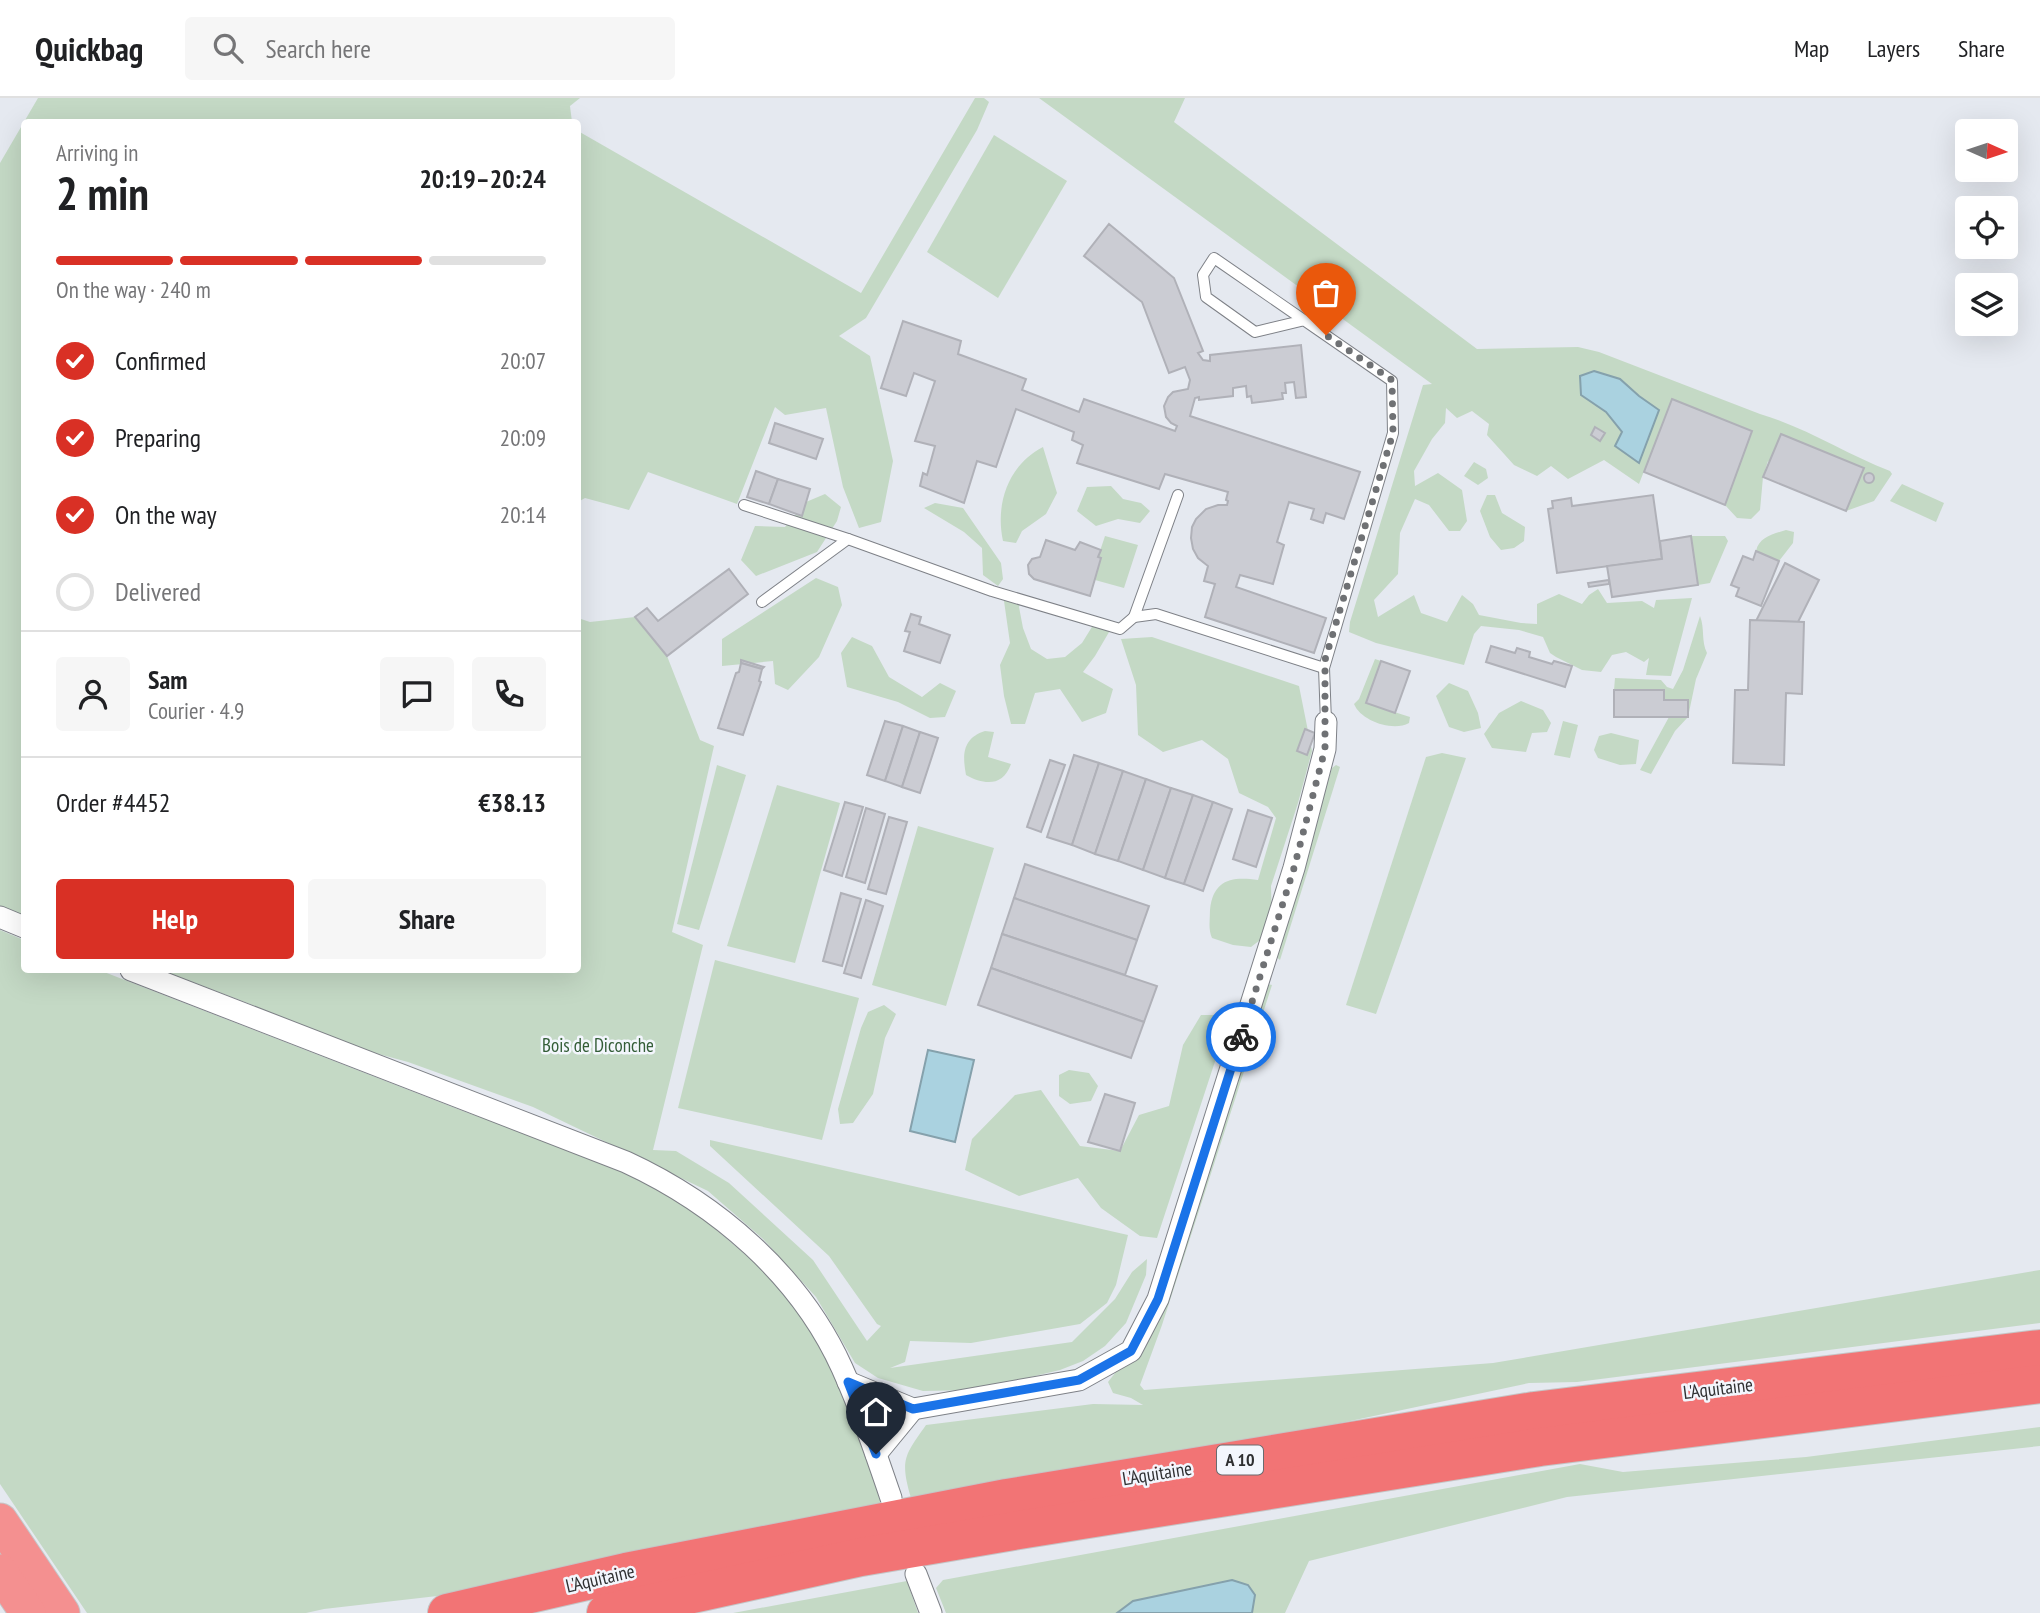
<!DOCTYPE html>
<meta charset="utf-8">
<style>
body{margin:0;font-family:"PT Sans Narrow",sans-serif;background:#f6f6f6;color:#202124;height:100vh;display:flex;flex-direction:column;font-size:26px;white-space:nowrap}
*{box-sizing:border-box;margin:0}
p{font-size:23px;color:#757577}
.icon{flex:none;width:38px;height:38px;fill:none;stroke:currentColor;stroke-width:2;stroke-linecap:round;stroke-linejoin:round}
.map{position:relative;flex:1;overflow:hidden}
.sheet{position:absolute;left:21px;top:21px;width:560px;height:854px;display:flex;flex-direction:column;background:#fff;border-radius:7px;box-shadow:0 7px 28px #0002}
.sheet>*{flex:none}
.needle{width:46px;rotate:93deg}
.tools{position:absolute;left:1955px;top:21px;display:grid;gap:14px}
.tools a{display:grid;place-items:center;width:63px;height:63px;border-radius:7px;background:#fff;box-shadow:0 7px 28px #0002;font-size:35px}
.pin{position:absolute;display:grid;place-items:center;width:60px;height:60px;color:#fff;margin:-72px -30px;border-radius:50% 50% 50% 0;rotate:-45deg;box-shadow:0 0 7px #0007}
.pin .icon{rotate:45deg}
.courier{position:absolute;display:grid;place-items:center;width:70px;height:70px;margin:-35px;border:5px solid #1a73e8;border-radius:50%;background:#fff;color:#222;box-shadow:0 2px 9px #0007}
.overview em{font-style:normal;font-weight:700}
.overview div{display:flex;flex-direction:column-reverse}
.overview{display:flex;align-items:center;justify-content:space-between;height:119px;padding:0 35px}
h1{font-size:46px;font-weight:700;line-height:52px}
.bar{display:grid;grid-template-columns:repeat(4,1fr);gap:10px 7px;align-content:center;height:84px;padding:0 35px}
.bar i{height:9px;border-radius:5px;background:#e0e0e0}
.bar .current{background:#d93025}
.bar p{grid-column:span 4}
.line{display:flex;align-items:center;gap:18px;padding:0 35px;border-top:2px solid #e0e0e0}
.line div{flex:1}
.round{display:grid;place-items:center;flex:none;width:74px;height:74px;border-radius:7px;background:#f6f6f6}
ol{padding:0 35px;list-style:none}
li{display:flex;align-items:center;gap:21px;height:77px}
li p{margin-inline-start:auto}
li .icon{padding:7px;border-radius:50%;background:#d93025;color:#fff;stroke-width:4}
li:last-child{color:#757577}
li i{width:38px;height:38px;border:4px solid #e0e0e0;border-radius:50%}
.button{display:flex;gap:14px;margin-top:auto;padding:14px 35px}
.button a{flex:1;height:80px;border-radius:7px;background:#d93025;color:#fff;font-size:28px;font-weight:700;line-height:80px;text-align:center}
.button a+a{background:#f6f6f6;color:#202124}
header{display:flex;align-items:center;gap:42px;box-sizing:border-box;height:98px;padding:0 35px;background:#fff;border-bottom:2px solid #e0e0e0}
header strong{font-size:33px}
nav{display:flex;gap:38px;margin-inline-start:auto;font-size:24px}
.search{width:490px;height:63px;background:#f6f6f6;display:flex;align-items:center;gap:18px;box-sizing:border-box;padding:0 24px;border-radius:7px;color:#757577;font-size:26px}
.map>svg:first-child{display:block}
.green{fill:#c4d9c5}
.water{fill:#aad2e0;stroke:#85a1ac;stroke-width:2}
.building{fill:#cbccd3;stroke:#b0b1b8;stroke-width:2}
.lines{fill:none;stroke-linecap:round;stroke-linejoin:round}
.service-casing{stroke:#7e8187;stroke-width:12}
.minor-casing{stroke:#7e8187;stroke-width:23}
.trunk-casing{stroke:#c5c5c6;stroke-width:37}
.motorway-casing{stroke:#c5c5c6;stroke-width:40}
.service{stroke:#fff;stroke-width:10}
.minor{stroke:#fff;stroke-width:21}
.trunk{stroke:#f49090;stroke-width:35}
.motorway{stroke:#f27475;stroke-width:38}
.done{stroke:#6f7174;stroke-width:7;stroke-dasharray:0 12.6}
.route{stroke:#1a73e8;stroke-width:9}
.labels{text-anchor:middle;stroke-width:5;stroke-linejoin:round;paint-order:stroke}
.shield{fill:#f3f6fd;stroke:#6a6b6f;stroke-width:2}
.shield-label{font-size:18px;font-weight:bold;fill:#2f3032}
.park-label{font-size:19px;fill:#335d37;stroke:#f3f6fd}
.street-label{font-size:19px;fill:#2f3032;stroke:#f3f6fd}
</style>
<header>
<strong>Quickbag</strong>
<div class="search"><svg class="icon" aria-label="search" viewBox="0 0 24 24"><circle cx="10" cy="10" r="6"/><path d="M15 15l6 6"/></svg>Search here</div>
<nav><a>Map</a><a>Layers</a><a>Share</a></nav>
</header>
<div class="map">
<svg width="2040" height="1515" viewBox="0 0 2040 1515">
<rect width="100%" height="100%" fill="#e5e9f0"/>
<g class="green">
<path d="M38 0H580L570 8 572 24H24V819L0 810V65Z"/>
<path d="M975 0H984L989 4 977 32 866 220 839 238 870 258 893 363 881 424 859 430 843 389 826 310 785 317 775 309 737 406 648 374 629 412 585 400 578 404V33L861 195Z"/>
<path d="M1039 0H1185L1174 24 1477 251 1578 249 1599 254 1760 316C1805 329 1846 356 1890 373L1892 376 1874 403 1846 413 1863 370 1781 336 1769 364 1768 363 1763 379 1760 412 1751 421 1737 420 1725 407 1752 333 1672 301 1639 386 1604 362 1568 381 1551 368 1537 378 1514 367 1487 337 1489 326 1472 313 1457 320 1446 310 1445 325 1432 341 1414 373 1415 388 1438 375 1462 392 1467 423 1460 433H1449L1429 407 1415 401 1400 435 1398 476 1374 502 1378 519 1414 497 1421 515 1447 524 1462 497 1473 506 1479 517 1521 525 1537 526V506L1559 496 1582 506 1589 497 1598 491 1607 505 1642 503 1654 510 1656 502 1692 500 1671 578 1646 577 1649 560 1644 564 1626 554 1612 557 1601 574 1582 572 1556 559 1550 555 1543 539 1519 532 1481 528 1474 536 1464 567 1376 545 1349 534 1350 524 1423 287 1432 286Z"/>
<path d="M994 37 1067 83 998 200 927 154Z"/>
<path d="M1043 349 1057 395 1046 416 1022 433 1016 445 1003 443C995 406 1008 367 1043 349Z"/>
<path d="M1474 364 1486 371 1488 380 1478 387 1464 378Z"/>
<path d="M1902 386 1944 405 1936 424 1890 403Z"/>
<path d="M1111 388 1123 401 1141 405 1150 413 1140 425 1118 421 1096 428 1077 413 1087 389Z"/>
<path d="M825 396 841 409 837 423 817 454 756 478 741 462 755 428 785 429 806 404Z"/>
<path d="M1487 397H1495L1502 415 1525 429 1524 443 1514 450 1501 452 1490 439 1480 413Z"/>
<path d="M935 405 963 410 1001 465 1003 481 998 488 983 477 982 450 964 434 924 410Z"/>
<path d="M1786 432 1794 434 1793 445 1779 463 1756 453C1759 439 1773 436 1786 432Z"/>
<path d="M1105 438 1138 447 1124 490 1095 482 1101 461 1098 459Z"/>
<path d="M1691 438H1725L1728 443 1710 485 1698 487Z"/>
<path d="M816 480 838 489 842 507 819 559 788 592 775 586 773 563 722 568V541Z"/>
<path d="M1003 496 1021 502 1019 509 1023 530 1031 551 1047 561 1065 559 1082 545 1095 524 1112 529 1095 558 1083 574 1113 591 1106 615 1082 624 1060 591 1035 595 1025 626H1011L1004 598 1000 567 1010 545Z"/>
<path d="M1700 518C1705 531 1701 543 1707 555L1696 581 1688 619 1675 633 1651 676 1640 672 1669 619 1664 602 1614 592 1615 580 1661 582 1667 589 1673 591 1683 572Z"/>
<path d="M635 519 667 558 700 642 714 648 672 834 703 847 653 1052 676 1053 729 1085 813 1162 867 1243 881 1228 877 1226 829 1158 710 1048V1042L1128 1137 1116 1187 1107 1205 1080 1226 971 1245 910 1243 905 1264 890 1270 1072 1244 1115 1201 1132 1174 1147 1161 1146 1177 1126 1225 1105 1248 1083 1263 1060 1272 976 1292 923 1293 878 1280 855 1265 816 1199 763 1141 708 1093 533 1009 408 964 323 941 250 906 161 872H578V520L590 524Z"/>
<path d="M852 539 872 548 889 579 922 599 940 585 956 593 945 619 930 620 898 604 847 589 841 555Z"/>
<path d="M1152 539 1299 588 1312 653 1298 705 1271 788 1272 824 1264 839 1251 849 1233 847 1212 840C1208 831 1210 822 1210 812 1213 782 1231 778 1258 782L1276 720 1268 709 1239 695 1228 661 1202 642 1163 654 1138 637 1136 587 1121 541Z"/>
<path d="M1375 561 1381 563 1366 605 1410 619 1409 625C1393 634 1361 623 1354 606L1359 601Z"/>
<path d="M1449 585 1468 593 1478 615 1481 630 1464 634 1449 629 1436 598Z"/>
<path d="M1521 603 1543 612 1551 625 1547 634 1532 635 1526 654 1492 650 1484 636 1499 615Z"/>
<path d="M1563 623 1578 627 1570 660 1554 657Z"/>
<path d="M985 633 994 634 988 659 1011 666C1003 689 984 687 966 677 962 656 963 640 985 633Z"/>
<path d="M1611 635 1639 642 1636 666 1620 667 1598 660 1594 652 1599 638Z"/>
<path d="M1442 655 1466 660 1376 916 1346 907 1426 659Z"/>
<path d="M717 667 746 677 699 832 677 826Z"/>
<path d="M1336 667 1340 669 1280 862 1274 857 1332 670Z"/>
<path d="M777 687 840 705 795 865 727 848Z"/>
<path d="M918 728 994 750 946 908 872 887Z"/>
<path d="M0 832 24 842V872H99L468 1015 604 1062 672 1094 781 1187 832 1264 883 1406 446 1497 324 1511 306 1515H87L0 1386Z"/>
<path d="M715 862 859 900 822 1042 678 1010Z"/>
<path d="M1262 885 1272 887 1162 1227 1140 1287 1144 1292 1493 1265 2040 1172V1225L1577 1284 1529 1285 1242 1346 911 1400C900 1362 904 1358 926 1327L1093 1306 1143 1307 1131 1300 1113 1295 1108 1284 1143 1239Z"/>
<path d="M884 907 896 916 885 940 873 996 853 1025 840 1026 838 1011 861 930 868 914Z"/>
<path d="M1201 917H1224L1226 930 1157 1140 1140 1138 1101 1110 1078 1080 1019 1098 965 1072 972 1041 1015 997 1041 992 1080 1048 1120 1053 1139 1017 1169 1008 1183 947Z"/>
<path d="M1069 972 1089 975 1098 988 1091 1003 1070 1006 1059 998V977Z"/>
<path d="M2040 1329V1348L1567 1399 1309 1463 1285 1515H946L936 1490 943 1482 1580 1366 1623 1374 1806 1359Z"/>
<path d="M907 1483 918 1515H733Z"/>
</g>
<g class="water">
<path d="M1594 273 1620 281 1639 298 1659 312 1639 365 1615 348 1622 334 1606 314 1581 297 1580 278Z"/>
<path d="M928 952 974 962 955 1044 910 1033Z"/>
<path d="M1232 1482 1248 1487 1255 1497 1252 1515H1117L1133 1503Z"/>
</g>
<g class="building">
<path d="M1109 126 1174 180 1203 253 1198 255 1203 262 1210 263V257L1301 247 1306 299 1296 300 1294 284 1285 285 1286 295H1282L1283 301 1252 305 1251 298 1247 299 1246 288 1233 290V298L1199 302V299L1195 300 1190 318 1360 374 1344 421 1326 415 1323 425 1311 421 1314 411 1289 404 1277 444 1284 447 1273 486 1240 477 1236 489 1326 520 1314 555 1205 519 1215 486 1204 483 1208 468 1198 460 1193 451 1191 440 1192 429 1196 421 1206 411 1218 407H1227L1228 403 1226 402 1228 394 1165 376 1159 391 1077 365 1083 347 1072 342 1074 334 1016 311 996 369 977 363 964 405 920 388 923 375 927 377 935 348 915 343 935 283 914 275 906 298 881 290 903 223 961 243 958 256 1026 281 1022 292 1079 314 1084 301 1175 333 1177 328 1171 325 1166 319 1164 308 1168 299 1173 294 1188 291 1190 282 1185 269 1169 275 1142 204 1084 158Z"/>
<path d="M1672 301 1752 333 1725 407 1644 374Z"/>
<path d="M775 325 823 341 816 361 769 345Z"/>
<path d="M1595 329 1605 335 1600 343 1591 337Z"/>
<path d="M1781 336 1864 370 1846 413 1763 379Z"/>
<path d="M756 373 778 381 769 406 747 399Z"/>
<circle cx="1869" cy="380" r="5"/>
<path d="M778 381 810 391 802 418 769 406Z"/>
<path d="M1653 397 1662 461 1557 475 1548 411 1553 410 1552 403 1571 400 1572 408Z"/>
<path d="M1691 438 1698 487 1612 499 1607 468 1662 461 1660 443Z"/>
<path d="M1046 442 1075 452 1080 444 1101 452 1098 459 1101 460 1090 498 1034 481 1029 476 1028 467 1032 461 1040 459Z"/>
<path d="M1756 453 1779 463 1761 508 1736 498 1739 490 1731 487 1743 458 1753 462Z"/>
<path d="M1785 465 1819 482 1798 524 1756 523Z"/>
<path d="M729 471 748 496 667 558 635 519 647 510 658 523Z"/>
<path d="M1609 482V486L1589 489 1588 485Z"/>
<path d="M911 516 921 519 919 526 950 537 940 565 904 553 910 534 905 533Z"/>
<path d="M1750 522 1804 524 1802 596 1786 595 1784 667 1733 665 1735 592H1748Z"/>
<path d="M1491 548 1515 555 1517 550 1530 554 1529 559 1552 566 1554 563 1572 568 1565 589 1486 564Z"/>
<path d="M741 562 764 569 762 571 741 565Z"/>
<path d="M1381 563 1410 573 1395 615 1366 605Z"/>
<path d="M741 565 762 571 759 583 761 584 743 637 718 630 736 575 739 574Z"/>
<path d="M1614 592H1664V602H1688V619H1614Z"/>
<path d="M885 623 903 628 885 683 867 677Z"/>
<path d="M903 628 920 634 902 689 885 683Z"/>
<path d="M1305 631 1315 635 1307 657 1297 653Z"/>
<path d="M920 634 938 640 920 695 902 689Z"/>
<path d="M1074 657 1099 665 1072 747 1047 739Z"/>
<path d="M1050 662 1065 667 1041 734 1027 729Z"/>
<path d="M1099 665 1123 673 1095 756 1072 747Z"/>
<path d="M1123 673 1146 681 1118 763 1095 756Z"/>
<path d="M1146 681 1171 690 1143 772 1118 763Z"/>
<path d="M1171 690 1193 697 1165 780 1143 772Z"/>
<path d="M1193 697 1213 704 1184 786 1165 780Z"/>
<path d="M845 704 863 709 842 778 824 772Z"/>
<path d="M1213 704 1232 711 1203 793 1184 786Z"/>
<path d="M866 710 885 716 865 785 846 779Z"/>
<path d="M1248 712 1272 720 1256 769 1233 761Z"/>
<path d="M889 719 907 724 886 796 868 791Z"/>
<path d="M1025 766 1149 808 1137 842 1014 800Z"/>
<path d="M841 795 861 801 842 868 823 863Z"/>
<path d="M1014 800 1137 842 1125 877 1002 836Z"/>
<path d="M866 802 883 808 861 880 844 875Z"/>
<path d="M1002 836 1157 888 1144 924 991 870Z"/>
<path d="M991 870 1144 924 1131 960 978 907Z"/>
<path d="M1105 996 1135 1005 1120 1053 1088 1044Z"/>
</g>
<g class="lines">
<defs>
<g id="service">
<path d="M1305 222 1255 234 1206 199 1203 177 1214 160 1392 283 1393 335 1324 570"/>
<path d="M1178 397 1134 519 1156 516 1324 570 1326 624"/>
<path d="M744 407 848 441"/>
<path d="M762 504 848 441 992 493 1120 531 1134 519"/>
</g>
<g id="minor">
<path d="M0 819 24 829"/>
<path d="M131 872 626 1064C717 1106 800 1177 842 1270 861 1312 876 1356 891 1400"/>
<path d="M848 1284 913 1311 1079 1282 1131 1253 1158 1201 1294 770 1325 651 1326 624"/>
<path d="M876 1356 913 1311"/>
<path d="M916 1476 931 1515"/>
</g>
<g id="trunk">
<path d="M0 1423 62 1515"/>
<path d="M0 1474 28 1515"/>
</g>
<g id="motorway">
<path d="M447 1515 626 1474 1007 1400 1534 1313 2040 1251"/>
<path d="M606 1515 861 1459 1025 1431 1540 1349 2040 1286"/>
</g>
</defs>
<use href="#service" class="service-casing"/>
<use href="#minor" class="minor-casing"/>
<use href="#trunk" class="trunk-casing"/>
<use href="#motorway" class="motorway-casing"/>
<use href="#service" class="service"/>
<use href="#minor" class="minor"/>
<use href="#trunk" class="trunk"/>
<use href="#motorway" class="motorway"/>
</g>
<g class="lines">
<path class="done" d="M1241 939 1294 770 1325 651V562L1393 335 1392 282 1326 237"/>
<path class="route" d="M876 1356 848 1284 913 1311 1079 1282 1131 1253 1158 1201 1241 939"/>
</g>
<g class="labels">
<rect class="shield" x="1217" y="1347.5" width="46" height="29" rx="5"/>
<g class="shield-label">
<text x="1240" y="1368">A 10</text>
</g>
<g class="park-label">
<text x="598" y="954">Bois de Diconche</text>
</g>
<g class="street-label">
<text transform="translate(1718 1290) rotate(-7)" y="7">L'Aquitaine</text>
<text transform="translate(1157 1375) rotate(-9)" y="7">L'Aquitaine</text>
<text transform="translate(600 1480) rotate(-13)" y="7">L'Aquitaine</text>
</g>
</g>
</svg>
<div class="tools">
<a><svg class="needle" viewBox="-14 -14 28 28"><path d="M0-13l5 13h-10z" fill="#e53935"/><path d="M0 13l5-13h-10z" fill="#757577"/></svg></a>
<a><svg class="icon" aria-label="locate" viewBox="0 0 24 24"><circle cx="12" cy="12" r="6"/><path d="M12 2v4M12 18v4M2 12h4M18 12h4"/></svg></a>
<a><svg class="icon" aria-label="layers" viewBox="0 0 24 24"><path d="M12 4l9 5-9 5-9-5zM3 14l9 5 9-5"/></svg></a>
</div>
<div class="pin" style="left:1326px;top:237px;background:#ea580c"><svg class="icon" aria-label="bag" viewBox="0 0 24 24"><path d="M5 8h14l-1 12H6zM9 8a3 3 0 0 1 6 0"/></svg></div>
<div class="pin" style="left:876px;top:1356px;background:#1f2937"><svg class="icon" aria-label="home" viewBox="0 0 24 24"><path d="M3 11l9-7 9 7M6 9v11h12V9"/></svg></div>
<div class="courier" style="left:1241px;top:939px"><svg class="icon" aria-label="bike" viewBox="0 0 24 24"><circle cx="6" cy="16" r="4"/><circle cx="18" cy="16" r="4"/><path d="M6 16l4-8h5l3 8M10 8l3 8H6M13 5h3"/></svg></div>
<section class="sheet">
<div class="overview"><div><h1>2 min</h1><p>Arriving in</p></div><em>20:19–20:24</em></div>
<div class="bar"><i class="current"></i><i class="current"></i><i class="current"></i><i></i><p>On the way · 240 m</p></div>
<ol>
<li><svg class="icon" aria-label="check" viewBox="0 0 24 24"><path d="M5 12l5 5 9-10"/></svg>Confirmed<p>20:07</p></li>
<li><svg class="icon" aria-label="check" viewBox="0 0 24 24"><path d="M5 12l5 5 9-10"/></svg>Preparing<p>20:09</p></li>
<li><svg class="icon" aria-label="check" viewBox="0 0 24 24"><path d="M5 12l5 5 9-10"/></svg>On the way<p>20:14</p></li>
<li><i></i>Delivered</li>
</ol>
<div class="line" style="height:126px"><a class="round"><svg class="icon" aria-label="person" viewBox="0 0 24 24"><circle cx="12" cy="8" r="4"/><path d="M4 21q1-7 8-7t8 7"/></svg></a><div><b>Sam</b><p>Courier · 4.9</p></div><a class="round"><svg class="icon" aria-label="chat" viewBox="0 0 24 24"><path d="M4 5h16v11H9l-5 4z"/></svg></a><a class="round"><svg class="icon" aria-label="phone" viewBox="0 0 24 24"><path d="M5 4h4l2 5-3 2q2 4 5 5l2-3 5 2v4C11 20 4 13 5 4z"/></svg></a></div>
<div class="line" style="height:91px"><div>Order #4452</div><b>€38.13</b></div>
<div class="button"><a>Help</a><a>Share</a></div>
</section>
</div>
